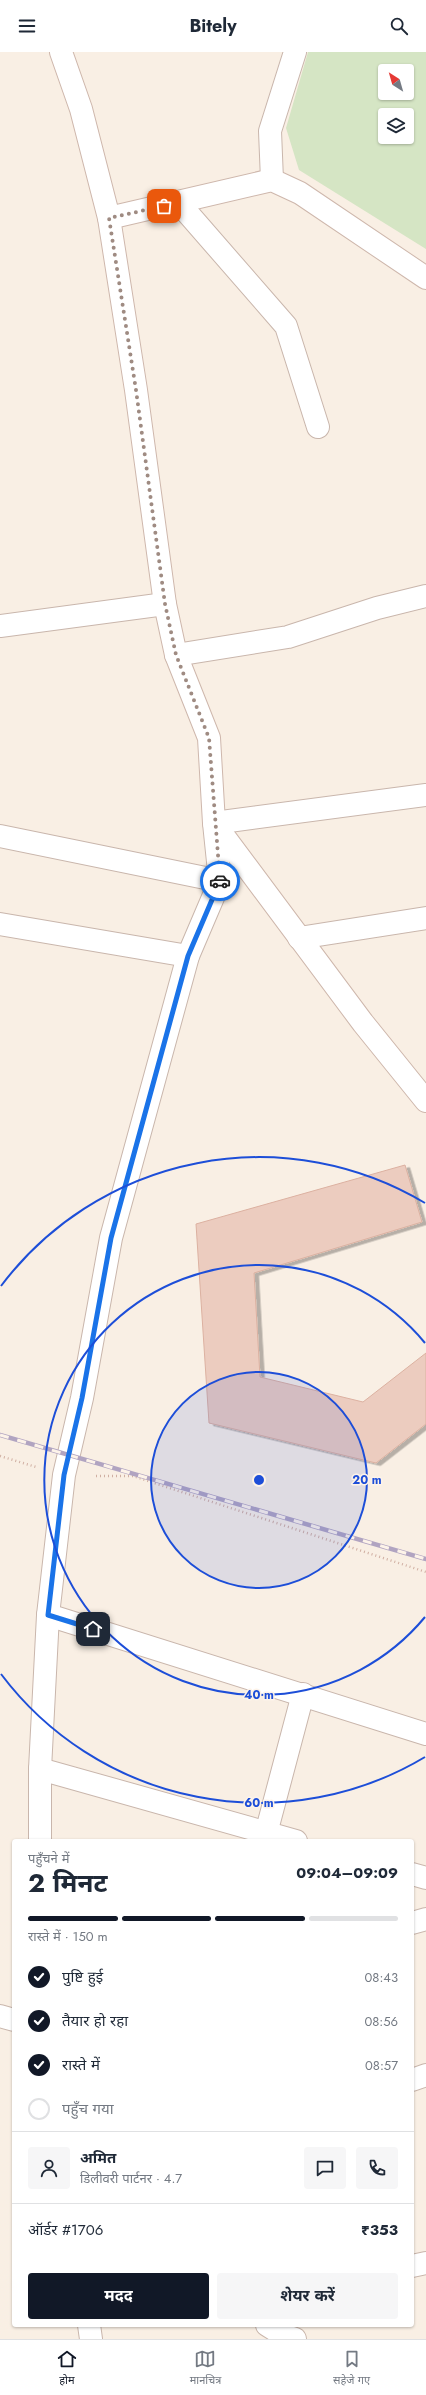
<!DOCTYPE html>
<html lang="hi">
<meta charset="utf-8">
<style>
body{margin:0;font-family:Jost,"Noto Sans Devanagari",sans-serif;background:#f6f6f7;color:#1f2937;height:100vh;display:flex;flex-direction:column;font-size:15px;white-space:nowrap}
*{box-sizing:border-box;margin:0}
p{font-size:13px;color:#747a83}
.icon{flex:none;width:22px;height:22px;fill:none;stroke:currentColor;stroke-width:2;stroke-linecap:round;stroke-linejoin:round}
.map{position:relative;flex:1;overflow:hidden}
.drawer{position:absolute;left:12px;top:1787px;width:402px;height:488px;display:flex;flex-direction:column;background:#fff;border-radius:4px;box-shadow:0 1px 3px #0004}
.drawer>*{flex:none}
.needle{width:26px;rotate:323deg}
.controls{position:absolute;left:378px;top:12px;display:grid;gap:8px}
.controls a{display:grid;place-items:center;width:36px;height:36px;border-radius:4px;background:#fff;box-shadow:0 1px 3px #0004;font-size:20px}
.pin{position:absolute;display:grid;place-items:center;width:34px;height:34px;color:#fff;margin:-17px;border-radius:8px;box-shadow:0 2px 6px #0006}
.courier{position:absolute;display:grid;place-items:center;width:40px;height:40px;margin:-20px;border:3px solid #1a73e8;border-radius:50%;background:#fff;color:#222;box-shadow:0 1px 5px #0007}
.headline em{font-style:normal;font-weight:700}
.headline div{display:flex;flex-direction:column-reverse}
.headline{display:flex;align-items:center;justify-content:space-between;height:68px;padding:0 16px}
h1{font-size:26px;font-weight:700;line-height:30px}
.bar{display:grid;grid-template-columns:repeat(4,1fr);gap:6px 4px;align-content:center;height:48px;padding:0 16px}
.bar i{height:5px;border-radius:3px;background:#e0e1e3}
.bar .active{background:#111827}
.bar p{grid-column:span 4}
.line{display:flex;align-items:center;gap:10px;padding:0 16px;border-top:1px solid #e0e1e3}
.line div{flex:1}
.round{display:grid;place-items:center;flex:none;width:42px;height:42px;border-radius:4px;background:#f6f6f7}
ol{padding:0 16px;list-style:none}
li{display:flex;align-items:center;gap:12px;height:44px}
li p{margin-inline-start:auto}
li .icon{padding:4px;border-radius:50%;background:#111827;color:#fff;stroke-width:4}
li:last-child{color:#747a83}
li i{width:22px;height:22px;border:2px solid #e0e1e3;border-radius:50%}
.cta{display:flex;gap:8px;margin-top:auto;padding:8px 16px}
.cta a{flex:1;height:46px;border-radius:4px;background:#111827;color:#fff;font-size:16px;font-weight:700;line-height:46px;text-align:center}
.cta a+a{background:#f6f6f7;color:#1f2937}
header{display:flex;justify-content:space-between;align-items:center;height:52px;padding:0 16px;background:#fff;font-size:18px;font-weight:700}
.dock{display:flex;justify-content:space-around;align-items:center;height:56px;border-top:1px solid #e0e1e3;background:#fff;font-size:11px;color:#747a83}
.dock a{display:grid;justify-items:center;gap:2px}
.dock .active{color:#111827}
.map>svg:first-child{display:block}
.green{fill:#d5e5c4;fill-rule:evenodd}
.building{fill:#ecccbf;stroke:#dcb1a1;filter:url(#shadow)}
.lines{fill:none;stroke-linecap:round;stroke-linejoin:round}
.street-casing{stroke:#c9b6ac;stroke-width:24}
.secondary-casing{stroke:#ceb7ac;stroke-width:24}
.path{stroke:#d0afa2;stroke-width:2.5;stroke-dasharray:1 3;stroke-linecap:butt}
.street{stroke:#fff;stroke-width:22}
.secondary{stroke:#fff;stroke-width:22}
.rail-casing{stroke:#b1a4c1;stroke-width:4.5}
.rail{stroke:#fdf3e9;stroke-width:3;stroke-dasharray:9;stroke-linecap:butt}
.done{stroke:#9f8b82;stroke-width:4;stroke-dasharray:0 7.2}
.route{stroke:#1a73e8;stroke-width:5}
.ring{fill:none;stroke:#1d4ed8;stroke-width:2}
.centre{fill:#1d4ed8;stroke:#fdf3e9;stroke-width:2}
.ring-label{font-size:12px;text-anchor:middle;font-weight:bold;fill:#1d4ed8;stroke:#fdf3e9;stroke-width:3;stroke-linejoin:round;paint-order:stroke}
</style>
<header><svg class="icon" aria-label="menu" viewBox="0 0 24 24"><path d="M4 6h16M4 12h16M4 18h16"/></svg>Bitely<svg class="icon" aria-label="search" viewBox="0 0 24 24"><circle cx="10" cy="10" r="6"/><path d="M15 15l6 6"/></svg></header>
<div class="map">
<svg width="426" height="2287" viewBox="0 0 426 2287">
<defs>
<filter id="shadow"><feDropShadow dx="4.5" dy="2.5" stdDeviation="0" flood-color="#0004"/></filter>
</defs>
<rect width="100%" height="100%" fill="#f9efe4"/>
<path class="green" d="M308 0H426V197L299 118 286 76ZM385 19H407V41H385ZM385 63H407V85H385Z"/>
<path class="building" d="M405 1113 422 1170 254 1221 260 1325 363 1350 426 1301V1372L376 1411 209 1371 196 1172Z"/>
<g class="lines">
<defs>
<g id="street">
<path d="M272 128 270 79 295 0"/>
<path d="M178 150 286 274 318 375"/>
<path d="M0 574 165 552"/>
<path d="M176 603 288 585 377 556 426 544"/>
<path d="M0 784 220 829"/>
<path d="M0 872 188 904"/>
<path d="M299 886 426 866"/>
<path d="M48 1563 426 1682"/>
<path d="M40 1717 296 1789"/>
<path d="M40 1789V1717L48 1563 64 1423 82 1346 111 1186 188 904 220 829 214 771 426 743"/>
<path d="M264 1789 303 1642"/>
<path d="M412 1822 426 1826"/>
<path d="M412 1871 426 1867"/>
<path d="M0 1964 14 1968"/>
<path d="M412 2028 426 2023"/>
<path d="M412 2214 426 2211"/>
<path d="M89 2273 91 2287"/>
<path d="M267 2273 283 2283 295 2287"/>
</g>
<g id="secondary">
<path d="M61 0 81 57 109 166 136 338 165 552 176 603 209 686 214 771 363 971 426 1049"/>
<path d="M109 166 272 128 300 141 426 226"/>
</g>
</defs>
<use href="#street" class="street-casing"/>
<use href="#secondary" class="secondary-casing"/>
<g class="path">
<path d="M0 1404 36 1415"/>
<path d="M96 1424H133L426 1520"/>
</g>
<use href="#street" class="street"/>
<use href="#secondary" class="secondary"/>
<defs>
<path id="rail" d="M0 1383 426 1507"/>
</defs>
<use href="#rail" class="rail-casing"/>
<use href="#rail" class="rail"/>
</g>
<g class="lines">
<path class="done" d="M164 154 109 166 136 338 165 552 176 603 209 686 220 829"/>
<path class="route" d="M93 1577 48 1563 64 1423 82 1346 111 1186 188 904 220 829"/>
</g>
<circle cx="259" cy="1428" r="108" fill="#1d4ed8" fill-opacity=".12"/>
<g class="ring">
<circle cx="259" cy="1428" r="108"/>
<path d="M425 1565A215 215 0 1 1 425 1291"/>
<path d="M425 1705A323 323 0 0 1 1 1622M1 1234A323 323 0 0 1 425 1151"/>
</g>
<circle cx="259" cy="1428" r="6" class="centre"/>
<g class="ring-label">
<text x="367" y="1432">20 m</text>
<text x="259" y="1647">40 m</text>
<text x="259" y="1755">60 m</text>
</g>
</svg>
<div class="controls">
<a><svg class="needle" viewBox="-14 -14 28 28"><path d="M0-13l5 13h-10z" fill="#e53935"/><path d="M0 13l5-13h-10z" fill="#747a83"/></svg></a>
<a><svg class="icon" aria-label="layers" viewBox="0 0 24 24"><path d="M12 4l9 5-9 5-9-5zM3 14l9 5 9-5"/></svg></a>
</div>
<div class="pin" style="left:164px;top:154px;background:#ea580c"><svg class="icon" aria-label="bag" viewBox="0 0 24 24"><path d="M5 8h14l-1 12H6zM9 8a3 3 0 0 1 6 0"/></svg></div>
<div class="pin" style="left:93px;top:1577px;background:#1f2937"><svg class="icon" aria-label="home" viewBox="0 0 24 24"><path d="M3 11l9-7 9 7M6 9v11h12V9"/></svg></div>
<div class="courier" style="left:220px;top:829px"><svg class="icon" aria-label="car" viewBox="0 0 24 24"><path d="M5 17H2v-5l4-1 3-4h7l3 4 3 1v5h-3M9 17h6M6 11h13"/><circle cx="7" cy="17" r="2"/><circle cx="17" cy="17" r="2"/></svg></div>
<section class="drawer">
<div class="headline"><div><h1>2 मिनट</h1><p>पहुँचने में</p></div><em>09:04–09:09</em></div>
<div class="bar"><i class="active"></i><i class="active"></i><i class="active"></i><i></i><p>रास्ते में · 150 m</p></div>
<ol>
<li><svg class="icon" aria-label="check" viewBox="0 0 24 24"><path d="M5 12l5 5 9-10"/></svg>पुष्टि हुई<p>08:43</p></li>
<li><svg class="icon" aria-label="check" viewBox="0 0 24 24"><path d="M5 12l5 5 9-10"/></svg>तैयार हो रहा<p>08:56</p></li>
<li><svg class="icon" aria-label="check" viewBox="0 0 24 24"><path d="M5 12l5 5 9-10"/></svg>रास्ते में<p>08:57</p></li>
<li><i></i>पहुँच गया</li>
</ol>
<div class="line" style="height:72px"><a class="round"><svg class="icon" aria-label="person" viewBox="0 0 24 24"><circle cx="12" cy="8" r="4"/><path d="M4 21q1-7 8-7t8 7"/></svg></a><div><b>अमित</b><p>डिलीवरी पार्टनर · 4.7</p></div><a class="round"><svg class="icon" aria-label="chat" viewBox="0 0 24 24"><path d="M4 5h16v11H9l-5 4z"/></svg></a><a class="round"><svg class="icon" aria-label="phone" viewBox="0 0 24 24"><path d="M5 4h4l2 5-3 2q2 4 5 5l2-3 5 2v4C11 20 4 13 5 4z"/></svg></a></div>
<div class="line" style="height:52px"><div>ऑर्डर #1706</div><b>₹353</b></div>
<div class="cta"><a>मदद</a><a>शेयर करें</a></div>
</section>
</div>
<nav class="dock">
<a class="active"><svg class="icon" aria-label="home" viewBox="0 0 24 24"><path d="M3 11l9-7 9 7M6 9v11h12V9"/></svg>होम</a>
<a><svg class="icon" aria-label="map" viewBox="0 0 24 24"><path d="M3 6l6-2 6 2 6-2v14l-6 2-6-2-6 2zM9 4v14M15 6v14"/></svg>मानचित्र</a>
<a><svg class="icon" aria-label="saved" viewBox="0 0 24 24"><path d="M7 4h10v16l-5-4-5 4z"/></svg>सहेजे गए</a>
</nav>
